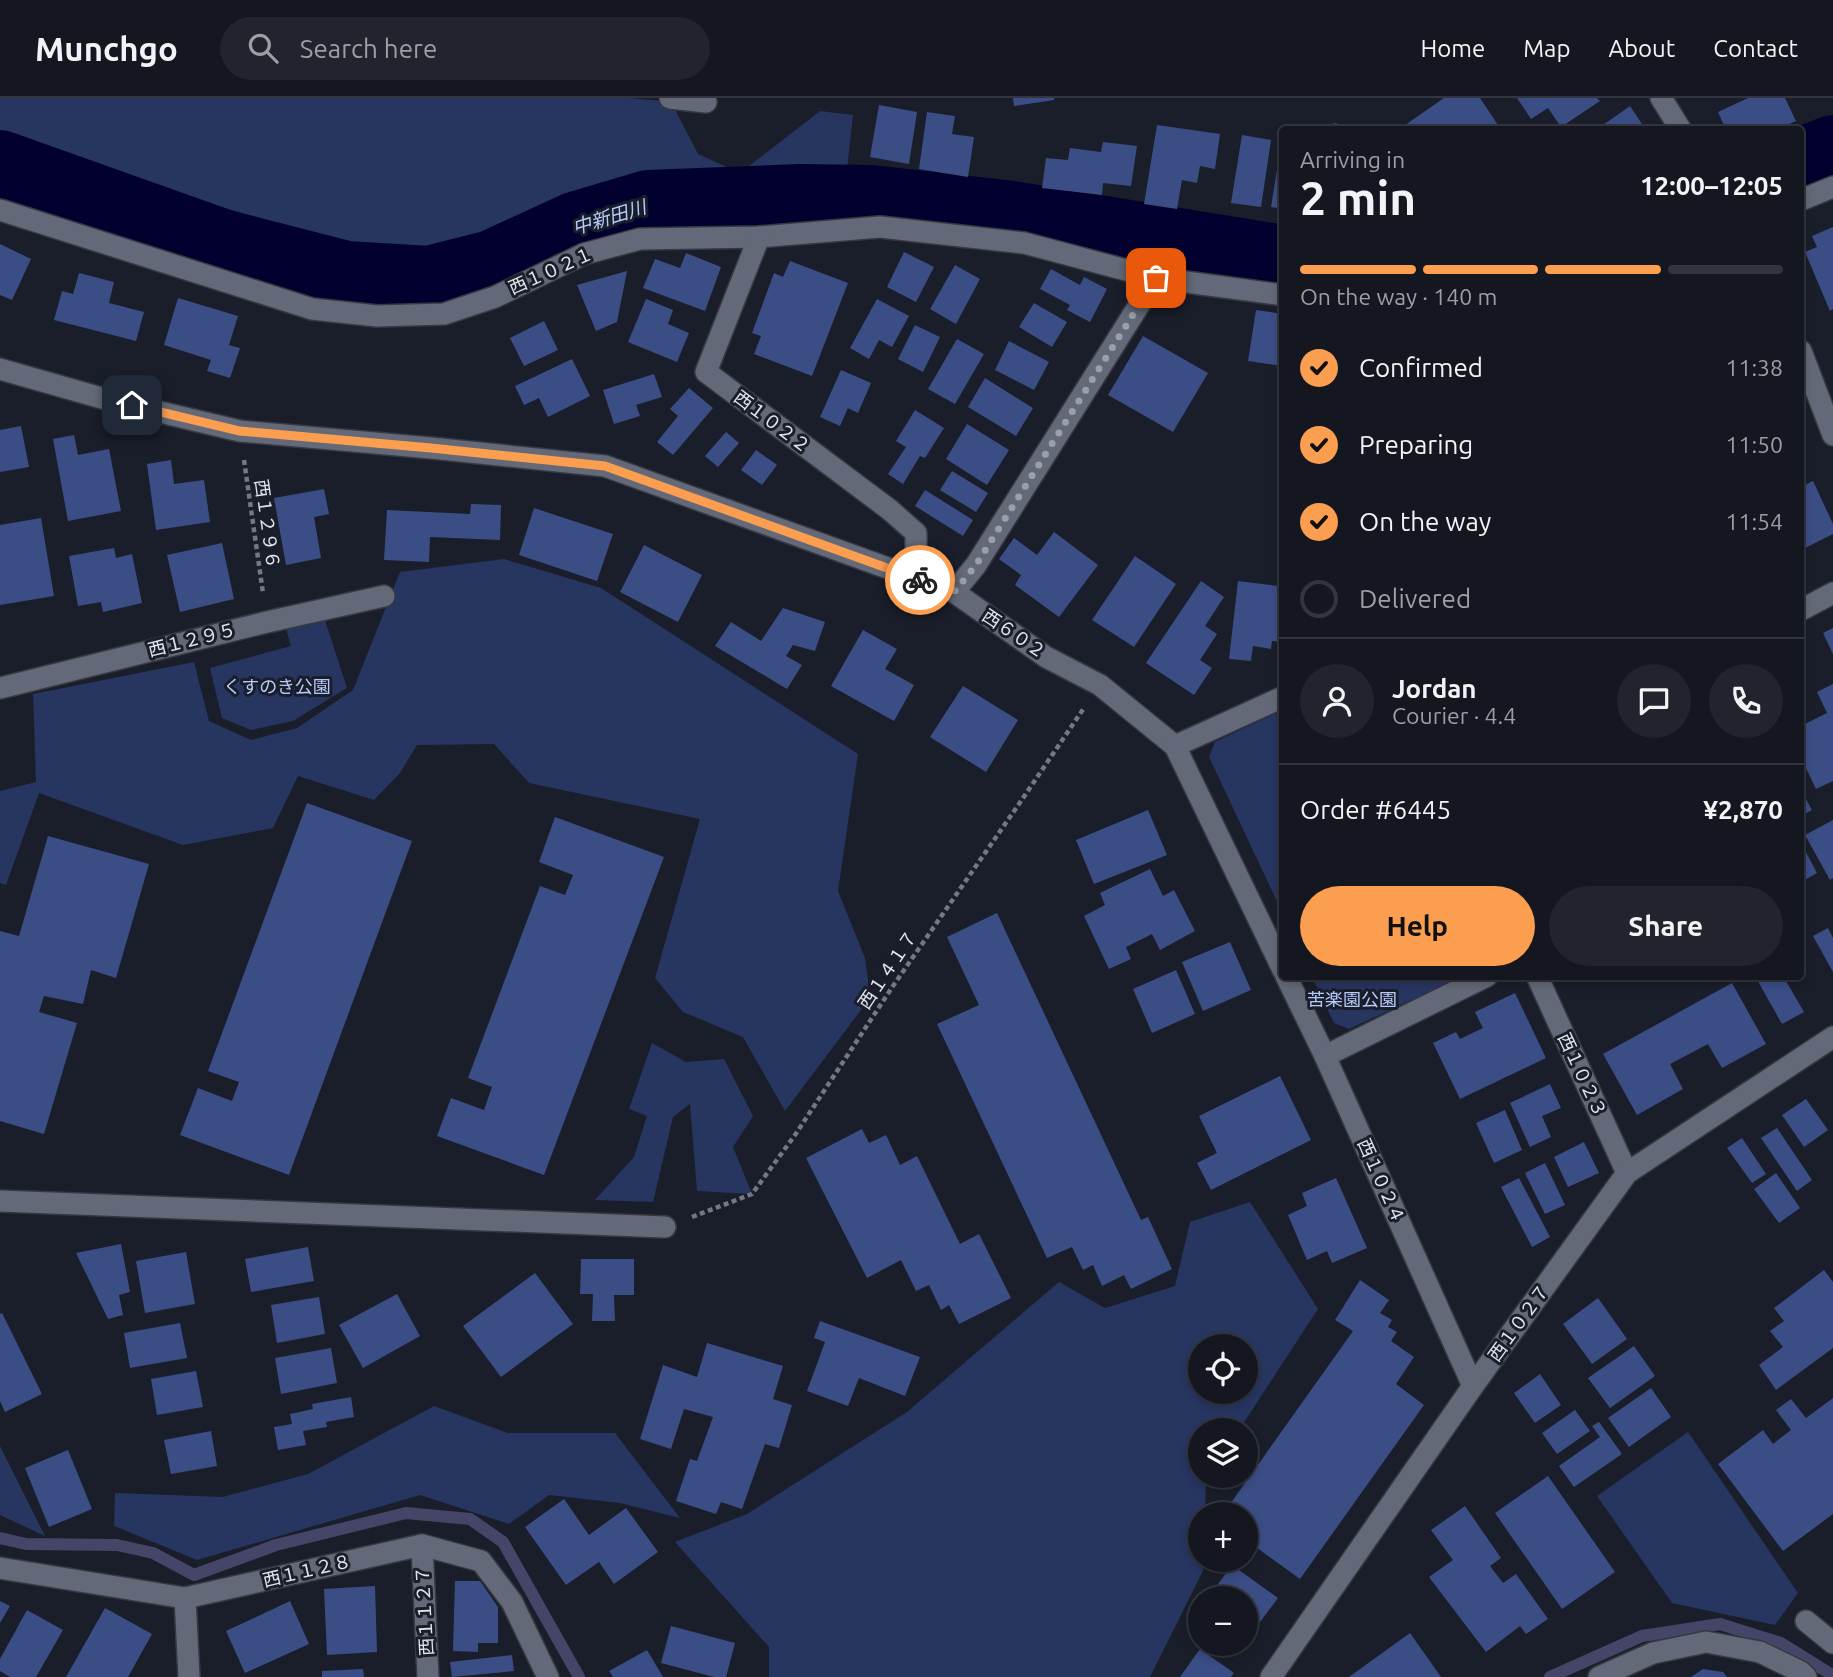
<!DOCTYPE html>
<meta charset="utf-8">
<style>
body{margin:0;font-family:Ubuntu,"Noto Sans JP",sans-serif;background:#21232d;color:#f1f3f6;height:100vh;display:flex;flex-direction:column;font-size:26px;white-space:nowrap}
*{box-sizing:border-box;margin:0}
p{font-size:23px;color:#9d9fa5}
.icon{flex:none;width:38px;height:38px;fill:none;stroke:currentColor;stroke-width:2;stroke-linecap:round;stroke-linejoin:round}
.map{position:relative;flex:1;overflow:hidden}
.sheet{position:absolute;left:1279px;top:28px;width:525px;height:854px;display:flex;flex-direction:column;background:#141620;border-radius:7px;box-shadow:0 4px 10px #0003,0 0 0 2px #33353e}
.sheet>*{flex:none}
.fabs{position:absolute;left:1188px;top:1236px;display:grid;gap:14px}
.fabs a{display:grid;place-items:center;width:70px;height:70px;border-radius:50%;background:#141620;box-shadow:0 4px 10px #0003,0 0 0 2px #33353e;font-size:35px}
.pin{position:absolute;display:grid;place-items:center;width:60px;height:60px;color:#fff;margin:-30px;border-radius:14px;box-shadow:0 4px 10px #0006}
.courier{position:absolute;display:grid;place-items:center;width:70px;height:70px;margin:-35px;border:5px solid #fb9e50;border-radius:50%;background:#fff;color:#222;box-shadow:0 2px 9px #0007}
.head em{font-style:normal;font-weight:600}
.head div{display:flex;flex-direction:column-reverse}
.head{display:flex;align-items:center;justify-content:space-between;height:119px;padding:0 21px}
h1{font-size:46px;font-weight:600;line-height:52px}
.bar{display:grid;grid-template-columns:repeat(4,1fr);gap:10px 7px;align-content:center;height:84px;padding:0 21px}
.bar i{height:9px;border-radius:5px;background:#33353e}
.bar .current{background:#fb9e50}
.bar p{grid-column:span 4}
.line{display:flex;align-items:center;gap:18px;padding:0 21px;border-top:2px solid #33353e}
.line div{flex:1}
.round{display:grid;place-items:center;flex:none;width:74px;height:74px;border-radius:37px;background:#21232d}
ol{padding:0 21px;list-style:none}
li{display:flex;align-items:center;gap:21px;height:77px}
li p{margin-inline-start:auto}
li .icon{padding:7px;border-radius:50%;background:#fb9e50;color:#111;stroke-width:4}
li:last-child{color:#9d9fa5}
li i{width:38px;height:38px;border:4px solid #33353e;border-radius:50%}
.button{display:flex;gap:14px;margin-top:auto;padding:14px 21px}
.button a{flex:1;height:80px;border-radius:42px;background:#fb9e50;color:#111;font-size:28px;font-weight:600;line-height:80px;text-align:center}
.button a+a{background:#21232d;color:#f1f3f6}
header{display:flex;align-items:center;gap:42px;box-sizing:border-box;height:98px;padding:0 35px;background:#141620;border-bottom:2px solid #33353e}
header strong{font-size:33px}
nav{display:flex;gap:38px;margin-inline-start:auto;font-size:24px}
.search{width:490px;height:63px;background:#21232d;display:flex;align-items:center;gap:18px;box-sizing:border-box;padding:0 24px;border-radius:38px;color:#9d9fa5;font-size:26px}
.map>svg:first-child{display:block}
.green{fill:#273561;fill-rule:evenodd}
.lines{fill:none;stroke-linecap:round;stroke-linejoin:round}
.stream{stroke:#454568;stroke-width:12}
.river{stroke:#02002f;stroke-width:68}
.building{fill:#3b4d85}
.minor-casing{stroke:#363942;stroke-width:24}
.path{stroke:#747882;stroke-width:4.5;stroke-dasharray:5 3.5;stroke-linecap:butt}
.minor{stroke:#636978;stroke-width:21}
.done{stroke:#9c9fa9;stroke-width:7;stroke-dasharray:0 12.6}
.route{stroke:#fb9e50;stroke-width:9}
.labels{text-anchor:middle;stroke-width:6;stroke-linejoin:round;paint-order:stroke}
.street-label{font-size:18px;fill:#e2e5ee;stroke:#1a1e2a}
.park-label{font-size:18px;fill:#b6cafc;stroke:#1a1e2a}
.water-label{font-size:19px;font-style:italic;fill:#b7cafd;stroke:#1a1e2a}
</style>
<header>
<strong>Munchgo</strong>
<div class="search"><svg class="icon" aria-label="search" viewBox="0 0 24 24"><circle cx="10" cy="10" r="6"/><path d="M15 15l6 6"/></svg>Search here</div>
<nav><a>Home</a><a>Map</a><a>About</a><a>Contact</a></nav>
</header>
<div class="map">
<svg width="1833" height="1579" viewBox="0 0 1833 1579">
<rect width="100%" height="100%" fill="#1a1e2a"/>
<g class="green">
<path d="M0 0H630L671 4 698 56 740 75 820 13 853 17 845 89 669 86 567 101 505 138 453 161 414 165 36 55 0 37Z"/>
<path d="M504 461 601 490 858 656 838 793 865 860 869 890 867 904 785 1013 743 939 683 914 655 880 700 721 529 685 494 646 417 647 400 675 374 702 298 678 273 730 183 747 39 695 6 787 0 785V693L36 684 33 596 194 564 209 623 251 642 297 630 353 592 400 474Z"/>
<path d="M323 516 347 590 293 623 251 632 222 620 210 570 291 548 285 528Z"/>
<path d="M1283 612V816L1209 659 1215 644Z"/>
<path d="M1312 879H1461L1349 931 1334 925Z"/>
<path d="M652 945 686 964 724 961 753 1018 733 1049 752 1096 697 1093 690 1006 673 1019 653 1104 595 1102 634 1059 647 1018 629 1011Z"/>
<path d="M1250 1104 1318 1211 1239 1332H1200V1377H1210L1206 1383 1205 1416H1200V1461H1203V1473L1150 1579H769V1549L675 1444 747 1416 907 1314 1059 1184 1105 1210 1175 1188 1190 1124ZM1200 1248H1246V1293H1200Z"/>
<path d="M434 1308 508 1335H615L680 1420 620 1405 549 1397 509 1426 420 1397 197 1462 114 1428 115 1395 223 1399 308 1376Z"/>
<path d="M1688 1334 1798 1495 1775 1527 1672 1505 1597 1398Z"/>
<path d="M0 1348 45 1438 0 1417Z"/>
</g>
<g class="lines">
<g class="stream">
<path d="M0 1440 26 1446 117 1447 153 1455 194 1477 276 1447 406 1415 470 1421 503 1444 579 1579"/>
<path d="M1550 1579 1642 1538 1720 1526 1781 1545 1829 1575 1832 1579"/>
</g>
<g class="river">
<path d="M1801 64 1833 51"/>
<path d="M0 66 225 146 346 177 429 182 492 166 577 127 648 106 800 100 871 101 1005 116 1283 161"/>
</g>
</g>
<g class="building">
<path d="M1013 0H1054V2L1014 8Z"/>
<path d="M1444 0H1480L1498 27 1491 32H1398Z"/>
<path d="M1517 0H1597L1600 3 1561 29 1548 10 1531 21Z"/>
<path d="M1748 0H1785L1796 23 1776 32H1726L1718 14Z"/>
<path d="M879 7 917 14 909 66 870 59Z"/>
<path d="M1630 8 1646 32H1596Z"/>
<path d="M927 14 955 18 952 36 974 39 968 79 919 71Z"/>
<path d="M1333 25 1354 28V32H1332Z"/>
<path d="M1157 27 1220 36 1215 71 1200 68 1197 85 1182 82 1177 111 1144 106Z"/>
<path d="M1242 37 1271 42 1261 109 1231 105Z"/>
<path d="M1103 44 1137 48 1131 88 1103 85 1102 97 1042 90 1046 60 1068 62 1070 50 1101 54Z"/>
<path d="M1281 47H1283V111L1271 109Z"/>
<path d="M1833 129V211L1830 213 1805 154 1817 149 1812 138Z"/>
<path d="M0 146 31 161 12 202 0 197Z"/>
<path d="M904 154 934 169 916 204 887 189Z"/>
<path d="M686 155 721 169 705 213 643 190 655 161 680 170Z"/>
<path d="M790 163 848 185 812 278 754 256 761 238 752 235 774 175 783 179Z"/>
<path d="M955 167 980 181 956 226 930 211Z"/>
<path d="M1051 171 1080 187 1084 179 1107 191 1090 224 1067 212 1070 207 1040 191Z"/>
<path d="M627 173 617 224 596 233 577 187Z"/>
<path d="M79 175 114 184 109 205 144 214 136 243 54 222 62 193 73 196Z"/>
<path d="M178 200 238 218 229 247 240 250 230 280 207 273 211 262 164 247Z"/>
<path d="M646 201 673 212 668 226 689 235 677 264 628 244Z"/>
<path d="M877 201 909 218 892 249 879 242 869 261 850 250Z"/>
<path d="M1034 205 1067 224 1052 249 1019 229Z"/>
<path d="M1256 212 1283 216V268L1248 263Z"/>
<path d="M544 223 558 252 524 268 510 240Z"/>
<path d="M915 227 940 239 923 274 898 261Z"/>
<path d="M1143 238 1208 275 1173 334 1108 297Z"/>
<path d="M957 241 984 256 955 306 928 291Z"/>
<path d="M1009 243 1049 264 1034 292 995 272Z"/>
<path d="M572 261 590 298 548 319 539 300 524 307 515 288Z"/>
<path d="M841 272 871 285 858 315 848 310 840 328 820 319Z"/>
<path d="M654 276 662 299 636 307 640 318 614 326 603 292Z"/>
<path d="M985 280 1033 310 1016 338 968 309Z"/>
<path d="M689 290 713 310 673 357 657 344 678 318 670 311Z"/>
<path d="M915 312 944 330 925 360 920 358 903 386 888 376 906 349 896 343Z"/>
<path d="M967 326 1009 352 987 387 946 361Z"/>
<path d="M21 328 29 369 0 374V332Z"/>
<path d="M726 334 739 345 718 369 705 358Z"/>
<path d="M74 337 78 357 109 351 121 413 68 423 53 341Z"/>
<path d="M756 352 777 367 762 387 741 372Z"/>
<path d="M171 362 174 386 204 382 210 424 156 432 147 366Z"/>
<path d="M952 373 988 395 976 414 940 392Z"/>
<path d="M1813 383 1833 426V436L1801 452V389Z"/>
<path d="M324 391 329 416 314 419 321 460 286 467 274 400Z"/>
<path d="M925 392 973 422 963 438 915 408Z"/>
<path d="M471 406 501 407 500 442 430 439 429 464 384 462 387 412 470 416Z"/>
<path d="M534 410 613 436 597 483 519 457Z"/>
<path d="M41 420 54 498 0 507V427Z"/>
<path d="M1054 434 1098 467 1059 519 1015 487 1021 477 999 461 1014 440 1037 457Z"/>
<path d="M222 445 234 501 180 514 167 457Z"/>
<path d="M644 447 702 477 678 524 620 494Z"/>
<path d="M114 450 116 460 132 456 142 505 103 514 101 504 78 508 69 458Z"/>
<path d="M1135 458 1176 486 1134 549 1092 522Z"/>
<path d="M1201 483 1224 499 1205 528 1217 536 1200 562 1212 570 1194 597 1146 565Z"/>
<path d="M1238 483 1278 488 1277 495H1283V544L1272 543 1271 551 1253 548 1251 563 1229 561Z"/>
<path d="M783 510 825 524 815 553 793 547 786 558 802 567 787 591 715 548 731 524 761 543Z"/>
<path d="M1833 530V556L1823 535Z"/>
<path d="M863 532 897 551 885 571 914 587 894 623 831 588Z"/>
<path d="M1833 586V683L1816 691 1801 660V628L1827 615 1817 594Z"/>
<path d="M963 588 1018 622 986 674 930 639Z"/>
<path d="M1801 692 1812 712 1801 718Z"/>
<path d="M307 705 412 743 289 1077 180 1037 198 990 232 1003 239 984 208 973Z"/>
<path d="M1148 712 1167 757 1094 786 1076 742Z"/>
<path d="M555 719 664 759 544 1077 437 1038 451 1000 484 1012 492 989 468 980 540 788 565 797 573 777 539 764Z"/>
<path d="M1833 722V780L1830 782 1805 737Z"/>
<path d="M48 738 149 766 116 880 91 872 83 906 44 898 39 914 77 925 44 1036 0 1023V833L19 838Z"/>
<path d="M1801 745 1817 775 1801 784Z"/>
<path d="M1150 771 1163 798 1174 792 1195 833 1160 852 1152 836 1126 849 1131 861 1109 871 1084 818 1105 807 1100 795Z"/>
<path d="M997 815 1141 1122 1148 1119 1172 1171 1131 1191 1124 1177 1102 1188 1093 1167 1083 1172 1072 1149 1047 1160 937 926 979 907 947 839Z"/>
<path d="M1828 830 1833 840V874L1813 838Z"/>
<path d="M1230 844 1251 892 1203 913 1182 864Z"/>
<path d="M1176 872 1195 916 1152 935 1133 891Z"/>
<path d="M1755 878H1783L1804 914 1782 926Z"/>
<path d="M1732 885 1766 946 1722 970 1708 946 1670 966 1683 991 1637 1017 1603 956Z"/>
<path d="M1515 895 1546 960 1460 1001 1433 945 1456 934 1460 941 1483 930 1475 914Z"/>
<path d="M1280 978 1311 1042 1211 1092 1197 1065 1217 1055 1199 1018Z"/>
<path d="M1550 986 1561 1010 1542 1018 1551 1039 1530 1049 1510 1005Z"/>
<path d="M1806 1001 1828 1032 1804 1049 1782 1017Z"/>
<path d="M1505 1012 1522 1052 1494 1065 1476 1025Z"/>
<path d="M1777 1030 1812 1082 1797 1093 1761 1040Z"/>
<path d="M862 1031 869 1045 886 1037 900 1067 917 1058 960 1146 979 1136 1011 1200 959 1226 949 1207 941 1212 929 1187 916 1193 901 1162 867 1180 806 1060Z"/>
<path d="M1742 1040 1766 1076 1752 1085 1727 1050Z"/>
<path d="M1584 1044 1599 1075 1568 1089 1554 1059Z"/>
<path d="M1545 1065 1565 1107 1545 1116 1525 1075Z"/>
<path d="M1776 1075 1800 1110 1779 1125 1754 1091Z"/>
<path d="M1336 1080 1367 1150 1332 1165 1327 1153 1307 1162 1288 1117 1307 1108 1302 1095Z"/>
<path d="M1519 1080 1550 1139 1532 1149 1501 1089Z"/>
<path d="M121 1146 130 1194 119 1197 123 1217 108 1221 76 1155Z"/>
<path d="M308 1149 314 1183 251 1194 245 1161Z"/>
<path d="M186 1154 195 1206 145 1215 136 1163Z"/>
<path d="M581 1161H634V1197H614L615 1223H592L593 1196H580Z"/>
<path d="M1824 1172 1833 1184V1250L1776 1292 1759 1267 1783 1249 1770 1233 1784 1223 1774 1210Z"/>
<path d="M535 1175 573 1226 501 1279 463 1228Z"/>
<path d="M1360 1182 1389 1202 1380 1215 1392 1222 1388 1229 1397 1234 1391 1243 1414 1259 1396 1286 1424 1307 1300 1481 1246 1442V1416H1223L1353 1233 1335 1222Z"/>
<path d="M397 1196 420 1238 363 1270 339 1227Z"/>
<path d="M319 1199 325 1236 277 1245 271 1207Z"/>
<path d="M1598 1200 1627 1241 1592 1266 1563 1226Z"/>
<path d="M2 1215 42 1296 5 1314 0 1303V1216Z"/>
<path d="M820 1223 920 1259 905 1298 859 1280 848 1308 807 1293 825 1244 814 1240Z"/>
<path d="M180 1225 187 1260 130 1270 124 1235Z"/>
<path d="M707 1245 783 1268 773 1301 792 1307 779 1350 765 1346 742 1411 721 1404 716 1416 676 1403 690 1361 697 1363 713 1319 684 1311 671 1351 640 1341 663 1267 697 1279Z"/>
<path d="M1634 1248 1655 1278 1610 1310 1588 1280Z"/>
<path d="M331 1250 337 1285 281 1296 275 1260Z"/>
<path d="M196 1273 203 1309 157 1317 151 1281Z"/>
<path d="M1540 1276 1561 1307 1535 1325 1514 1295Z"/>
<path d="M1651 1290 1671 1319 1629 1349 1608 1320Z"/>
<path d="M351 1299 354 1319 326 1324 327 1329 303 1333 306 1347 278 1352 274 1329 292 1326 290 1316 313 1311 312 1306Z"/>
<path d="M1833 1300V1416L1783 1453 1718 1366 1763 1332 1773 1346 1791 1332 1776 1312 1791 1301 1806 1320Z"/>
<path d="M1575 1312 1590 1333 1557 1356 1542 1335Z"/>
<path d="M1599 1324 1622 1356 1574 1389 1559 1368 1600 1339 1592 1328Z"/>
<path d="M211 1333 217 1368 171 1376 164 1342Z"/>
<path d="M68 1352 92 1411 49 1429 25 1370Z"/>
<path d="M1548 1378 1615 1474 1562 1511 1495 1415Z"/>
<path d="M564 1401 589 1437 626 1410 658 1454 614 1486 599 1464 566 1487 525 1429Z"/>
<path d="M1465 1408 1501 1460 1490 1468 1503 1485 1516 1476 1548 1521 1526 1536 1520 1528 1486 1554 1429 1479 1453 1462 1431 1432Z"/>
<path d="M1232 1467 1278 1500 1248 1540 1246 1539V1500H1223L1213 1493Z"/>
<path d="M455 1483H480L498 1509V1545H478V1554L453 1553Z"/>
<path d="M375 1488 377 1554 327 1557 324 1491Z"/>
<path d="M0 1503 10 1508 0 1525Z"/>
<path d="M290 1503 309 1546 245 1575 226 1533Z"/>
<path d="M105 1510 152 1536 128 1579H66Z"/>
<path d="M27 1512 63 1532 36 1579H10L0 1573V1561Z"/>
<path d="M671 1528 735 1545 726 1579H714L661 1565Z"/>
<path d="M1410 1535 1441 1579H1349Z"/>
<path d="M1200 1551 1234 1575 1231 1579H1180Z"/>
<path d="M647 1552 663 1579H613L609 1573Z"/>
<path d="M512 1557 514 1573 452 1579 450 1564Z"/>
<path d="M363 1571 364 1579H322V1573Z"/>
<path d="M1703 1571 1723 1574 1727 1579H1691Z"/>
</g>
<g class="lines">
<defs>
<g id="minor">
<path d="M670 0 706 4"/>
<path d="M1661 0 1681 32"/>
<path d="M1801 102 1833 89"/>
<path d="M0 112 312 211 377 218 444 216 495 199 584 156 640 141 759 139 880 129 1024 145 1156 180 1283 197"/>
<path d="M759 139 706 274 890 412 916 435V480"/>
<path d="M1801 253 1833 337"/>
<path d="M0 271 105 301 240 333 431 350 605 368 954 494 1046 559 1100 587 1175 648"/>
<path d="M954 494 976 467 1156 180"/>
<path d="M1801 512 1833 495"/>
<path d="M0 590 267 524 384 498"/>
<path d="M1283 599 1175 648 1283 872"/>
<path d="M1286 878 1325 958 1473 1288"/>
<path d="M1537 878 1627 1075"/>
<path d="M1325 958 1487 878"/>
<path d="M0 1103 665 1129"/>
<path d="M422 1447 428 1579"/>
<path d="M0 1470 185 1500 422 1447 481 1463 512 1504 548 1579"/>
<path d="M185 1500 189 1579"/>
<path d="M1806 1523 1833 1545"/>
<path d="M1271 1579 1473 1288 1627 1075 1833 939"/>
<path d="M1599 1579 1653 1555 1706 1544 1760 1554 1801 1574 1806 1579"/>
</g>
</defs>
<use href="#minor" class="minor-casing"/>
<g class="path">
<path d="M244 362 263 495"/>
<path d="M692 1119 752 1096 795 1037 893 888 1021 703 1084 610"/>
</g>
<use href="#minor" class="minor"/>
</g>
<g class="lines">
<path class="done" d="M920 482 954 494 976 467 1156 180"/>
<path class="route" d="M132 307 240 333 431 350 605 368 920 482"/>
</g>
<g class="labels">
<g class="street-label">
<text transform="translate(551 173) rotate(-24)" y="6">西１０２１</text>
<text transform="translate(772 324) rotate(37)" y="6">西１０２２</text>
<text transform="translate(267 426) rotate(82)" y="6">西１２９６</text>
<text transform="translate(1014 536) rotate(34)" y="6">西６０２</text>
<text transform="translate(192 542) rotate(-14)" y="6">西１２９５</text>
<text transform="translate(888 872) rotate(-56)" y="6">西１４１７</text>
<text transform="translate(1582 977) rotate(65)" y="6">西１０２３</text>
<text transform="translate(1381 1083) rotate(66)" y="6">西１０２４</text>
<text transform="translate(1519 1225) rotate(-54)" y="6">西１０２７</text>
<text transform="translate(307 1473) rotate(-13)" y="6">西１１２８</text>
<text transform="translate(425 1513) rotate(-93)" y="6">西１１２７</text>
</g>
<g class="park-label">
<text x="277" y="595">くすのき公園</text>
<text x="1352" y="908">苦楽園公園</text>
</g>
<g class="water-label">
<text transform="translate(609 119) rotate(-17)" y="7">中新田川</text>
</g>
</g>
</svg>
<div class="fabs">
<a><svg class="icon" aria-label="locate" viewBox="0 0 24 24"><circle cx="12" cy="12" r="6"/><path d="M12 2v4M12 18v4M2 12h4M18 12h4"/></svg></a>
<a><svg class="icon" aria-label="layers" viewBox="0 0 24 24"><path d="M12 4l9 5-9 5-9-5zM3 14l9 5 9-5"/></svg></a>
<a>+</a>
<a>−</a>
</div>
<div class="pin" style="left:1156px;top:180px;background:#ea580c"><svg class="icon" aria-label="bag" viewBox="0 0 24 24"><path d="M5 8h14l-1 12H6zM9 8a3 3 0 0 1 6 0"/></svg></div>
<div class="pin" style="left:132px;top:307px;background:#1f2937"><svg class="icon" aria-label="home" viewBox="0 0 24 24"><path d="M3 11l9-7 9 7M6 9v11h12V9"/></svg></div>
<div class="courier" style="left:920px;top:482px"><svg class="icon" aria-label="bike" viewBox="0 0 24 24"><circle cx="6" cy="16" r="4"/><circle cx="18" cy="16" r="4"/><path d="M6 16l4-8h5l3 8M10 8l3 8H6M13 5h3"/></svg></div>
<section class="sheet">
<div class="head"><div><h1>2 min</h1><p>Arriving in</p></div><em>12:00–12:05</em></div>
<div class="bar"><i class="current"></i><i class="current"></i><i class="current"></i><i></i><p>On the way · 140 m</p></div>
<ol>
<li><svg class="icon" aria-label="check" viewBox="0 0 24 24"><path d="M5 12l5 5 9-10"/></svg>Confirmed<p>11:38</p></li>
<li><svg class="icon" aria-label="check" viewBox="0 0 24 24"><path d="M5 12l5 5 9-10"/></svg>Preparing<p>11:50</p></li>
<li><svg class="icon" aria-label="check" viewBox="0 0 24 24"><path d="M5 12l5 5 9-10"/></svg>On the way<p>11:54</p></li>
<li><i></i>Delivered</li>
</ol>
<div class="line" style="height:126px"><a class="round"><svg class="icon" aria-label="person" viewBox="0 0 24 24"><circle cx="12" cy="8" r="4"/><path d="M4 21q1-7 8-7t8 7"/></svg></a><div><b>Jordan</b><p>Courier · 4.4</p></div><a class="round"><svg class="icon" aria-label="chat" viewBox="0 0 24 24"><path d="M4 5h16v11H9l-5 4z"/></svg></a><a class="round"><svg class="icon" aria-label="phone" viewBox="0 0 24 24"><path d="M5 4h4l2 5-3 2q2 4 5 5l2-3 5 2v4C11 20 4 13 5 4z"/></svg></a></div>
<div class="line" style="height:91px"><div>Order #6445</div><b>¥2,870</b></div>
<div class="button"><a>Help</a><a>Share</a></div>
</section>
</div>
